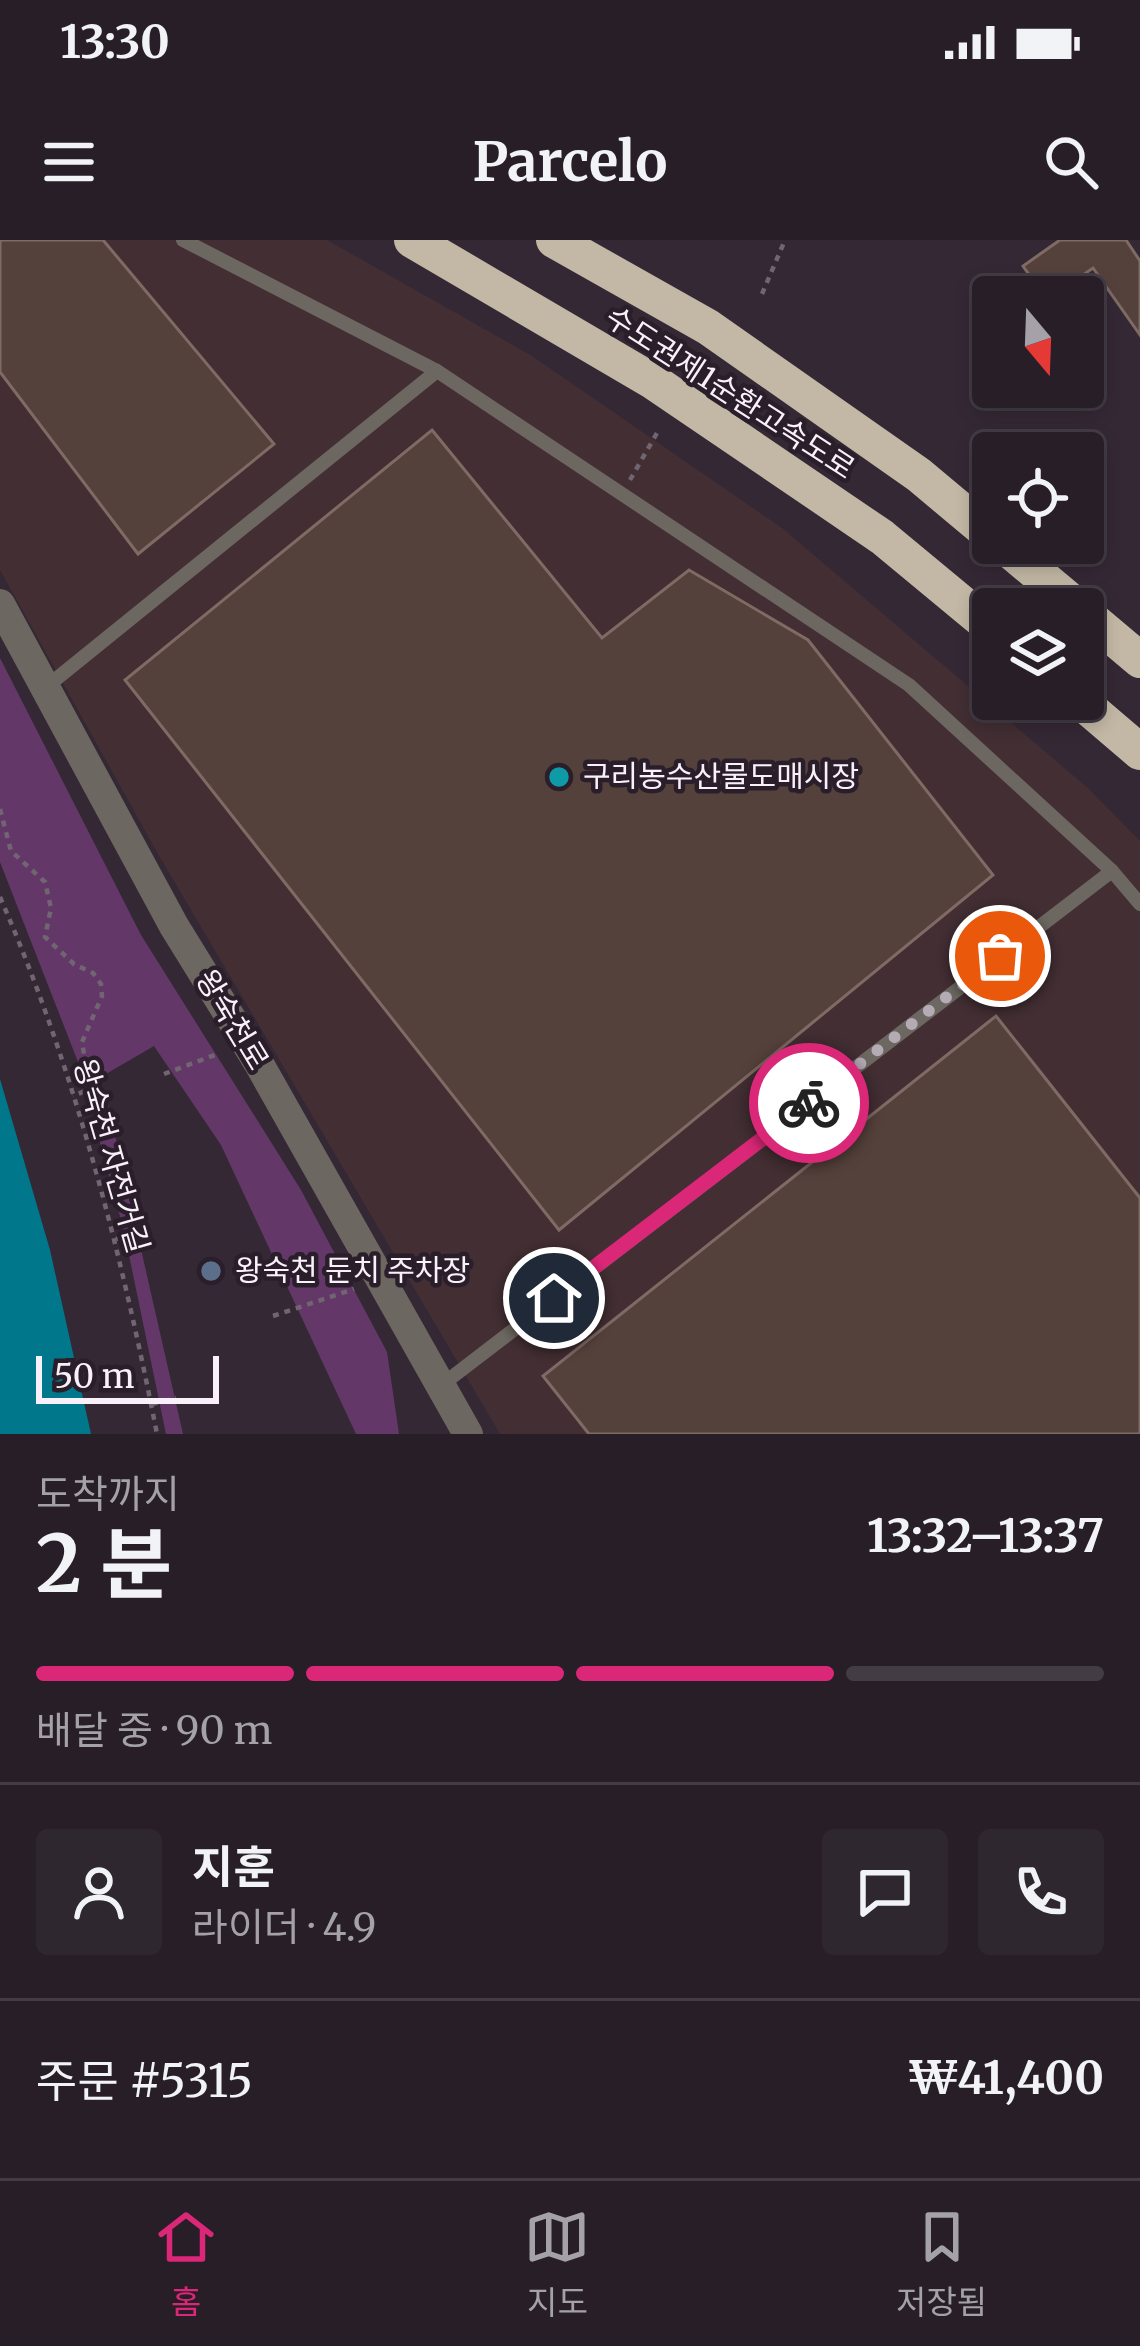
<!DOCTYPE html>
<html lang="ko">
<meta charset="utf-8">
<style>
body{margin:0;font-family:Merriweather,"Noto Sans KR",serif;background:#2f2730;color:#f1f3f6;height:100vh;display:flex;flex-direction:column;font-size:45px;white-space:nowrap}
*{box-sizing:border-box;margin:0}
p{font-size:39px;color:#a4a2a8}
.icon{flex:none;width:66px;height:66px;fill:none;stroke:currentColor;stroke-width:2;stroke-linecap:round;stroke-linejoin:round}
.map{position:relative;height:1194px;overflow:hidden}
.side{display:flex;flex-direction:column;background:#271e28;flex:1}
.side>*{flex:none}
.needle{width:78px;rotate:161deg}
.buttons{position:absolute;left:972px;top:36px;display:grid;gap:24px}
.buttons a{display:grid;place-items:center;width:132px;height:132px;border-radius:12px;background:#271e28;box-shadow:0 6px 18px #0003,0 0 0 3px #433c45;font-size:60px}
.scale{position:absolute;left:36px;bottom:30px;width:183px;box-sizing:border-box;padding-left:12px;border:6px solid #f9f1fa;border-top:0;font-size:33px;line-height:42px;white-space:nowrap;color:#f9f1fa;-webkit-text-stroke:9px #2a1e2b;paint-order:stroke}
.pin{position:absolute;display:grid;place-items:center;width:102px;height:102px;color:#fff;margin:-51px;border:6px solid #fff;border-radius:50%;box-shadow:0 3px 12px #0007}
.courier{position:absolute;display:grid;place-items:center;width:120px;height:120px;margin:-60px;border:9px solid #db2777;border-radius:50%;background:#fff;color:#222;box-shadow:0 3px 15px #0007}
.headline em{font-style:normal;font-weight:700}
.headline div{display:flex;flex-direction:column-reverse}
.headline{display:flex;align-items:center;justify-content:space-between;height:204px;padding:0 36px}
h1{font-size:78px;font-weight:700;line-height:90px}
.bar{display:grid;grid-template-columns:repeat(4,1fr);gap:18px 12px;align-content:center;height:144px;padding:0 36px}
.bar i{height:15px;border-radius:9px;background:#433c45}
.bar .active{background:#db2777}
.bar p{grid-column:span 4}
.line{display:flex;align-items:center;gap:30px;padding:0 36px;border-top:3px solid #433c45}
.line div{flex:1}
.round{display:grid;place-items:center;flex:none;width:126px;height:126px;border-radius:12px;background:#2f2730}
.status{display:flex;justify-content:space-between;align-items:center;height:84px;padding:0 60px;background:#271e28;direction:ltr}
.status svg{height:33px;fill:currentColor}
header{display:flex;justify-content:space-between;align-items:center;height:156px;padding:0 36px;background:#271e28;font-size:54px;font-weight:700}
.dock{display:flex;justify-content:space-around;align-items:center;height:168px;border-top:3px solid #433c45;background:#271e28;font-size:33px;color:#a4a2a8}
.dock a{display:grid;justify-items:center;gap:6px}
.dock .active{color:#db2777}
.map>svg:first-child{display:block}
.commercial{fill:#422e33}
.green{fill:#633869}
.water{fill:#00778a}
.building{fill:#55413c;stroke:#7f6a64;stroke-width:3}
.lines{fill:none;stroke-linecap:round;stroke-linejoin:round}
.path{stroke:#706571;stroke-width:4.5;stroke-dasharray:6 6;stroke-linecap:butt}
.service{stroke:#6c6760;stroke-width:14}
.tertiary{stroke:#6c6760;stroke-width:30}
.motorway{stroke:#c3b8a5;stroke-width:36}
.done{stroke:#b4abb5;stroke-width:12;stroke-dasharray:0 21.6}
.route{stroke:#db2777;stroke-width:15}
.culture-dot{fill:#0f9aa8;stroke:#2a1e2b;stroke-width:4.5}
.service-dot{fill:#5c6f8a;stroke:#2a1e2b;stroke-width:4.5}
.labels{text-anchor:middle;stroke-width:9;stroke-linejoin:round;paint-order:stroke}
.street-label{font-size:30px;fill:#f9f1fa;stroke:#2a1e2b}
.poi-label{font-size:30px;fill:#f9f1fa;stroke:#2a1e2b;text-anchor:start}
</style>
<div class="status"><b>13:30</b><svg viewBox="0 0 49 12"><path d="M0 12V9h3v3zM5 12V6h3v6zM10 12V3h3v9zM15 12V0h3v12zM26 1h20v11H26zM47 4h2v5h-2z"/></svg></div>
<header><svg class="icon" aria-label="menu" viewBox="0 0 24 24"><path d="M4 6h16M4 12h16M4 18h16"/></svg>Parcelo<svg class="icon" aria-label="search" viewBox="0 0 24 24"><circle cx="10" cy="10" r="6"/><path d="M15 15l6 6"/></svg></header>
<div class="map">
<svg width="1140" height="1194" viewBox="0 0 1140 1194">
<rect width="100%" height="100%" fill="#342835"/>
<path class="commercial" d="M0 0H327L532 116 782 288 1088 548 1140 601V1194H500L158 614 0 330Z"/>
<g class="green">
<path d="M0 418 141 695 301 950 387 1112 399 1194H356L221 905 154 806 87 845 0 622Z"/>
<path d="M105 851 183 1194H166L124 991 90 865V856Z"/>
</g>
<path class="water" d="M0 839 50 1010 91 1194H0Z"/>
<g class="building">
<path d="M0 0H103L274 204 138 314 0 132Z"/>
<path d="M1060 0H1126L1140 21V95L1093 28 1051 57H1045L1023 26Z"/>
<path d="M432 190 602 398 689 330 808 400 993 635 559 990 125 440Z"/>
<path d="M996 776 1140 958V1194H589L543 1136Z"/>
</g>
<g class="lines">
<g class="path">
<path d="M762 54 785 0"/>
<path d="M630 240 657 193"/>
<path d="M0 569 11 611 45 642 51 668 45 697 74 724 93 733 101 744 102 756 82 802 90 849 73 856"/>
<path d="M0 657C75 829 121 1011 157 1194"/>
<path d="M164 834 220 813"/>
<path d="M116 999 140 993"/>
<path d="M273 1076 354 1049"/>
<path d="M152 1164 176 1158"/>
</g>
<g class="service">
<path d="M183 0 437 131"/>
<path d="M45 448 437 131 909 445 1112 631 1140 664"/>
<path d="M443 1144 1112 631"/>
</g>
<path class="tertiary" d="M0 364 174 686 258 822 468 1194"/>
<g class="motorway">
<path d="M412 0 654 142 882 297 993 389"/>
<path d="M554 0 708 87 919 235 993 297"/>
<path d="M1001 303 1080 369"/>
<path d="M1083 372 1140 420"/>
<path d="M1078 459 1140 512"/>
</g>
</g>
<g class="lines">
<path class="done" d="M809 863 1000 716"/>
<path class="route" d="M554 1058 809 863"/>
</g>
<circle class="culture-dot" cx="559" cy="537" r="12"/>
<circle class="service-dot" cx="211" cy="1031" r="12"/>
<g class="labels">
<g class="street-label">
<text transform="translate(730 153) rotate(33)" y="10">수도권제1순환고속도로</text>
<text transform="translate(232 780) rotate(59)" y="10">왕숙천로</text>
<text transform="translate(111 916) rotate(74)" y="10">왕숙천 자전거길</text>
</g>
<g class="poi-label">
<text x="583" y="547">구리농수산물도매시장</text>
<text x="235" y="1041">왕숙천 둔치 주차장</text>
</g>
</g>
</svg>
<div class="buttons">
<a><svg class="needle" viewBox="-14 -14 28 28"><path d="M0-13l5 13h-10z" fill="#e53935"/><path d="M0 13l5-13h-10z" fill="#a4a2a8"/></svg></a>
<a><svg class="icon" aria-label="locate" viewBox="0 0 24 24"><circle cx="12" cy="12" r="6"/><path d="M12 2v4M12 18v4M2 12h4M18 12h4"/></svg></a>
<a><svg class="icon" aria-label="layers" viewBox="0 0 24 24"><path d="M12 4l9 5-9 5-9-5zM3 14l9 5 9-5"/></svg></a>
</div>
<div class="scale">50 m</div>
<div class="pin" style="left:1000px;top:716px;background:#ea580c"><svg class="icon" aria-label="bag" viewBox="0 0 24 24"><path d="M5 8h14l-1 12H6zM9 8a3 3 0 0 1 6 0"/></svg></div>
<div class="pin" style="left:554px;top:1058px;background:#1f2937"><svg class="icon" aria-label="home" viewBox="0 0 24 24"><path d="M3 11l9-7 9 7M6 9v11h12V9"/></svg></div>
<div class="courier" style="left:809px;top:863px"><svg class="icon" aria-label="bike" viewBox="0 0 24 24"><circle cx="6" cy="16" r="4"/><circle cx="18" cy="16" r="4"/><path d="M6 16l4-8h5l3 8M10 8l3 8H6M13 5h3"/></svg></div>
</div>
<section class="side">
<div class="headline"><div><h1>2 분</h1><p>도착까지</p></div><em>13:32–13:37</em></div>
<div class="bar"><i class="active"></i><i class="active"></i><i class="active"></i><i></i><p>배달 중 · 90 m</p></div>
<div class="line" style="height:216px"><a class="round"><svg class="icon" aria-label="person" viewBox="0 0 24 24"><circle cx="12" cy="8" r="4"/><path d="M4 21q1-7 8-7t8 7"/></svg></a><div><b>지훈</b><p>라이더 · 4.9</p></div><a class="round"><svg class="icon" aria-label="chat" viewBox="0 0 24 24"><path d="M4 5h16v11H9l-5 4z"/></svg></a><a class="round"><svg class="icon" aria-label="phone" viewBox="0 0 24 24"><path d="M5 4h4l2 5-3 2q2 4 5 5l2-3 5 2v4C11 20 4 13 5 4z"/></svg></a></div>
<div class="line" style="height:156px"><div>주문 #5315</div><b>₩41,400</b></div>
</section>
<nav class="dock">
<a class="active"><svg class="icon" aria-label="home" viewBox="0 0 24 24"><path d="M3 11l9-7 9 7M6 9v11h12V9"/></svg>홈</a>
<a><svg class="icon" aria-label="map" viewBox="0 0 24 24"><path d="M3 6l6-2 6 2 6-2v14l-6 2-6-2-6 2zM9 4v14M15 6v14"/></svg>지도</a>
<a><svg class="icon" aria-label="saved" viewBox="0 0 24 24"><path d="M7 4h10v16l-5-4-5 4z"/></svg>저장됨</a>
</nav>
